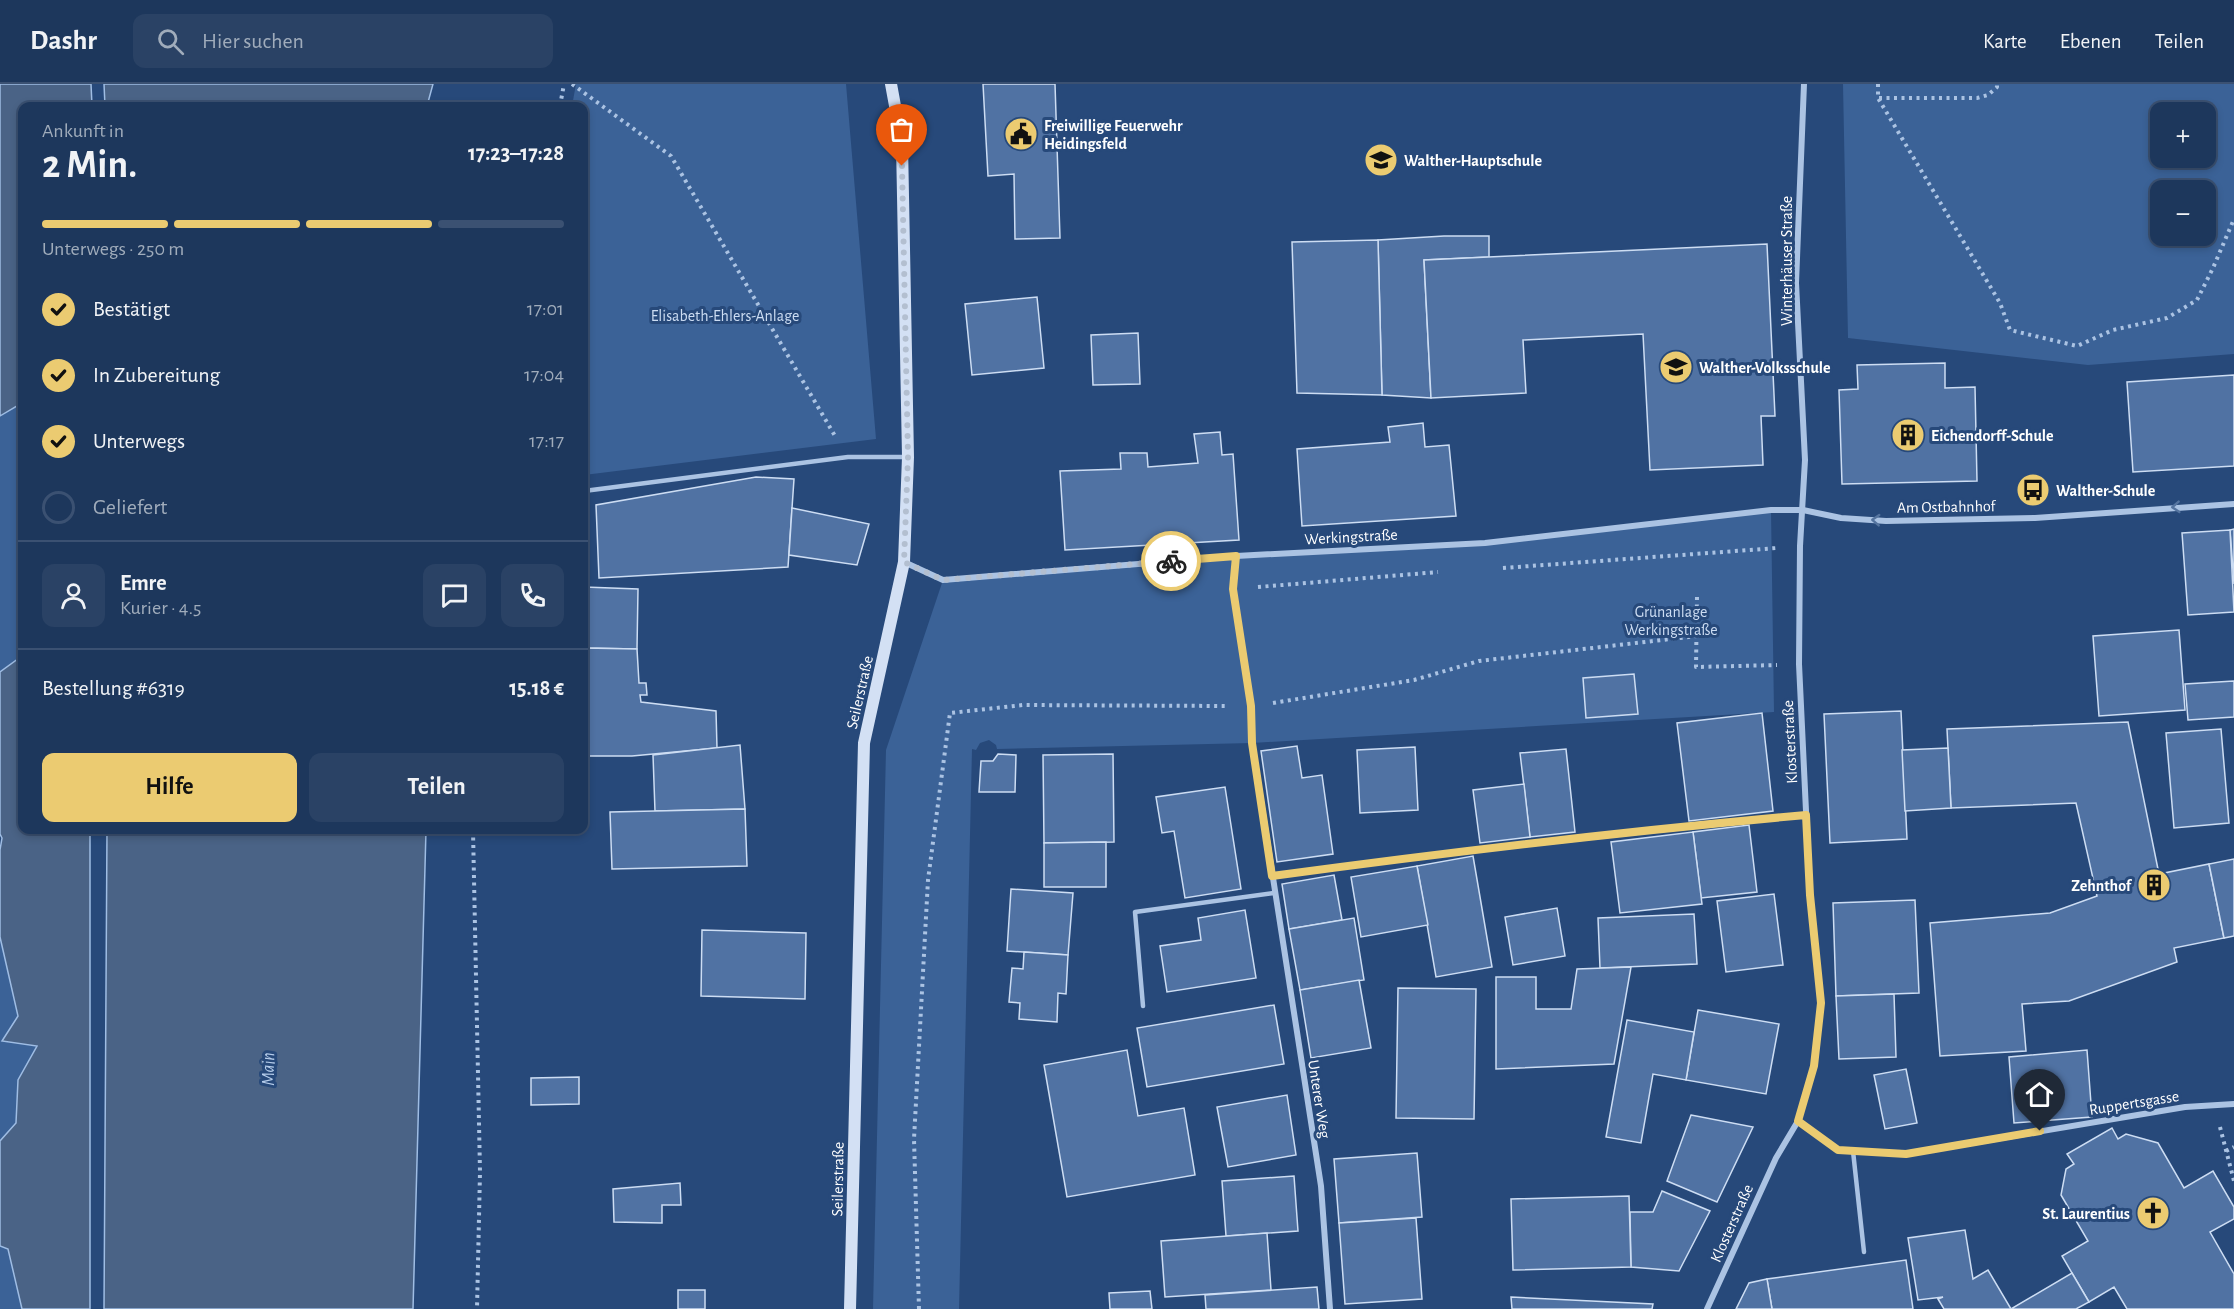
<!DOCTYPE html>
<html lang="de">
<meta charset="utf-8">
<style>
body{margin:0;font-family:"Alegreya Sans",sans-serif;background:#2a4265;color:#f1f3f6;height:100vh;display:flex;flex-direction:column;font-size:22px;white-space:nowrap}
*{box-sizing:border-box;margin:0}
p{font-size:20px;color:#a0acbb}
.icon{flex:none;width:33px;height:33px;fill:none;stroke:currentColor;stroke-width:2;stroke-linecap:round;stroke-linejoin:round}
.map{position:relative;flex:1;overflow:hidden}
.panel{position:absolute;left:18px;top:18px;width:570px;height:732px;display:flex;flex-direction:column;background:#1d375c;border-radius:12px;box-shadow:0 3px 9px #0003,0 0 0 2px #3b5172}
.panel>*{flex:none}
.controls{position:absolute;left:2150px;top:18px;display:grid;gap:12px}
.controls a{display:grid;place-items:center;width:66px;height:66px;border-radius:12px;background:#1d375c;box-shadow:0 3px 9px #0003,0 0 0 2px #3b5172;font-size:30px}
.pin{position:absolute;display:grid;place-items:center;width:51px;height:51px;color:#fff;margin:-62px -26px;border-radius:50% 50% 50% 0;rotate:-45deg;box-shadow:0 0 6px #0007}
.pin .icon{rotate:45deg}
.courier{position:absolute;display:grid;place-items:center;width:60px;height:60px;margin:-30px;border:4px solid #ebcb71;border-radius:50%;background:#fff;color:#222;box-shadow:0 2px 8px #0007}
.headline em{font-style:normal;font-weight:700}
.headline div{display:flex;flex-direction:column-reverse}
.headline{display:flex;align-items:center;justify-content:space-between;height:102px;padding:0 24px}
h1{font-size:39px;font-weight:700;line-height:45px}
.bar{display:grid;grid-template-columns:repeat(4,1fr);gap:9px 6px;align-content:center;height:72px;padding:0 24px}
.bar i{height:8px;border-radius:4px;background:#3b5172}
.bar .selected{background:#ebcb71}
.bar p{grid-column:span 4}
.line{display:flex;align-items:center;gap:15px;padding:0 24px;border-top:2px solid #3b5172}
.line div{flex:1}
.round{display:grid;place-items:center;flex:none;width:63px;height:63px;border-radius:12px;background:#2a4265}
ol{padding:0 24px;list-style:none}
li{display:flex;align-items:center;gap:18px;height:66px}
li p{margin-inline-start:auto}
li .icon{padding:6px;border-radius:50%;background:#ebcb71;color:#111;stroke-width:4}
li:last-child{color:#a0acbb}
li i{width:33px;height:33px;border:3px solid #3b5172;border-radius:50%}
.action{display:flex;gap:12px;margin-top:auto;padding:12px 24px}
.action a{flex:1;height:69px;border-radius:12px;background:#ebcb71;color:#111;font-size:24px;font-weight:700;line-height:69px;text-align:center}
.action a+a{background:#2a4265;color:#f1f3f6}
header{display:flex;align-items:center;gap:36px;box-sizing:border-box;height:84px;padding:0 30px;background:#1d375c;border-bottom:2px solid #3b5172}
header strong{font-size:28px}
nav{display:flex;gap:33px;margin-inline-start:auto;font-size:21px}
.search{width:420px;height:54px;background:#2a4265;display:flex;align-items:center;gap:15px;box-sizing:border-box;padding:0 21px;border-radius:12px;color:#a0acbb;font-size:22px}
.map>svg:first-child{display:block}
.green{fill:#3b6297;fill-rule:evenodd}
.water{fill:#4a6386;stroke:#9fbde4;stroke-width:1.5}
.building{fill:#5072a3;stroke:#cdddf3;stroke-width:1.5}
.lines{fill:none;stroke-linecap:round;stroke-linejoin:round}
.path{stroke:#abc3e3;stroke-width:4;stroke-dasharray:3 4.5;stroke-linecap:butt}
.service{stroke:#abc3e3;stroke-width:4.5}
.minor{stroke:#abc3e3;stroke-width:6}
.secondary{stroke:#d3e0f4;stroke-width:12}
.oneway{stroke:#55749f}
.done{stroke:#b3bfd0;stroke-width:6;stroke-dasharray:0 10.8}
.route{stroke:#ebcb71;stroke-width:8}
.labels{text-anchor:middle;stroke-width:6;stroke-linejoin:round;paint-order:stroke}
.poi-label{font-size:16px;font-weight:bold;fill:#fff;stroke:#27497a;text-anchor:start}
.street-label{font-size:16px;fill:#fff;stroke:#27497a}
.park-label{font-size:16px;fill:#cdddf3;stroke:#27497a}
.water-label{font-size:18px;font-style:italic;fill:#b6cdeb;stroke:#27497a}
</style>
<header>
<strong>Dashr</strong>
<div class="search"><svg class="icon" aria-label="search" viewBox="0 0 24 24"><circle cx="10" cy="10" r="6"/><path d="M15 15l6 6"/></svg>Hier suchen</div>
<nav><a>Karte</a><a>Ebenen</a><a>Teilen</a></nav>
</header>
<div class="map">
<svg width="2234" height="1225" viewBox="0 0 2234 1225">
<rect width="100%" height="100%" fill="#27497a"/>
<g class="green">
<path d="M576 0H846L876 355 584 391V22H572Z"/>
<path d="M1843 0H2234V270L2088 281 1848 254ZM2160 28H2205V74H2160ZM2160 106H2205V152H2160Z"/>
<path d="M22 319V572L0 588V332Z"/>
<path d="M1771 426 1774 628 1252 659 997 665 996 661 989 656 980 659 976 666 972 665 959 1225H873L886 666 943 496 1236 472 1485 459Z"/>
<path d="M0 853 18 932 37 962 18 996 16 1039 0 1057Z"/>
<path d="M0 1162 8 1165 22 1225H0Z"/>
</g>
<g class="water">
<path d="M0 0H91L92 22H22V319L0 332Z"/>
<path d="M104 0H433L427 22H105Z"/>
<path d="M22 572V746H90V1225H22L8 1165 0 1162V1057L16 1039 18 996 37 962 2 957 18 932 0 853V766L2 754 0 750V588Z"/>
<path d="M107 746H426L413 1225H104Z"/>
</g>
<g class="building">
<path d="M983 0H1055L1060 154 1015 155 1014 90 988 92Z"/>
<path d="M1444 152H1489V173L1424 176 1431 314 1382 311 1378 156Z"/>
<path d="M1378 156 1382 311 1297 309 1292 158Z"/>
<path d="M1767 160 1775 332H1761L1763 381 1650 386 1643 250 1523 256 1526 309 1431 314 1424 176Z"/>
<path d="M1037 213 1044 284 972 291 965 220Z"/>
<path d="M1138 249 1140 300 1093 301 1091 251Z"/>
<path d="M1945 279V304L1975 303 1977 397 1842 400 1839 306 1858 305 1857 281Z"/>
<path d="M2234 291V382L2133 388 2127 298Z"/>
<path d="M1423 339 1425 363 1449 361 1456 432 1302 442 1297 365 1390 358 1388 343Z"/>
<path d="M1220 348 1222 371 1233 370 1239 456 1065 466 1060 387 1121 385 1120 369H1147L1148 383 1198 379 1194 350Z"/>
<path d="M756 393 794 395 788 483 599 494 596 421Z"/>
<path d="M792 424 869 440 857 481 789 471Z"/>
<path d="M2234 445V500L2230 446Z"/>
<path d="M2230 446 2234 528 2188 531 2182 449Z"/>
<path d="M584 503 638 505 637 565 584 564Z"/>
<path d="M2179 546 2185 626 2099 632 2093 552Z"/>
<path d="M584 564 637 565 639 599H646L647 611H640L641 618 716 627 717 664 632 672H584Z"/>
<path d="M1634 590 1638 630 1586 634 1583 594Z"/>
<path d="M2234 597V633L2188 636 2185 600Z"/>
<path d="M1901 627 1907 755 1830 759 1824 630Z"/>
<path d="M1762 629 1773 727 1689 737 1677 639Z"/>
<path d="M2128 638 2159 790 2209 780 2224 854 2174 864 2177 878 2069 917 2022 920 2026 967 1940 972 1930 839 2050 829 2097 812 2076 719 1951 724 1947 645Z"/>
<path d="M2221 645 2229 739 2174 744 2166 649Z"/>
<path d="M740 661 745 725 655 727 653 671Z"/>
<path d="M1297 662 1302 694 1322 691 1333 770 1277 778 1261 667Z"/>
<path d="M1415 663 1418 726 1360 729 1357 666Z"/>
<path d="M1948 664 1951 724 1905 727 1902 666Z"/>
<path d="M1566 665 1575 748 1530 753 1520 669Z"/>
<path d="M998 670 1016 671 1015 708H979L981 677H993Z"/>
<path d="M1113 670 1114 758 1044 759 1043 671Z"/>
<path d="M1524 700 1530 753 1480 759 1473 706Z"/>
<path d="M1225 703 1241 805 1185 814 1174 747 1162 749 1156 713Z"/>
<path d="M745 725 747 782 612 785 610 728Z"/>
<path d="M1749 741 1757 808 1701 814 1693 748Z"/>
<path d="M1693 748 1702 820 1620 829 1611 758Z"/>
<path d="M1106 758V803H1044V759Z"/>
<path d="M1473 772 1492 883 1436 893 1417 782Z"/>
<path d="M2234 775V852L2224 854 2209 780Z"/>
<path d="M1417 782 1428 841 1361 853 1351 793Z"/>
<path d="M1334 791 1342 836 1289 845 1282 800Z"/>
<path d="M1011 805 1073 809 1068 871 1007 867Z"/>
<path d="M1774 810 1783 881 1726 888 1717 817Z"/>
<path d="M1915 816 1919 909 1836 912 1833 819Z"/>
<path d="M1557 824 1565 872 1513 881 1505 833Z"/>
<path d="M1245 826 1256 894 1167 908 1160 862 1201 856 1198 834Z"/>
<path d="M1694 830 1697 880 1600 884 1598 834Z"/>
<path d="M1354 834 1364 896 1300 906 1289 845Z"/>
<path d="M702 846 806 849 805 915 701 912Z"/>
<path d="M1024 868 1068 871 1066 910 1058 909 1057 938 1019 935 1020 919 1009 918 1012 884 1023 885Z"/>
<path d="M1631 883 1614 980 1496 985V893H1536V925H1571L1577 885Z"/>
<path d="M1359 896 1371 964 1311 974 1300 906Z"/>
<path d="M1398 904 1476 905 1474 1035 1396 1034Z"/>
<path d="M1894 910 1896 973 1839 975 1836 912Z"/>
<path d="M1274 921 1284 980 1147 1003 1137 944Z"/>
<path d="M1698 926 1779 940 1766 1010 1686 996Z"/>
<path d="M1627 936 1694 948 1686 996 1653 990 1641 1059 1606 1053Z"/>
<path d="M1127 966 1138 1032 1184 1024 1195 1091 1067 1113 1044 981Z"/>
<path d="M2087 966 2092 1033 2014 1039 2009 973Z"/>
<path d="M1906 985 1917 1039 1885 1045 1874 991Z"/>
<path d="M579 993V1020L531 1021V994Z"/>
<path d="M1287 1011 1296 1071 1228 1083 1217 1023Z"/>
<path d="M1691 1031 1753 1043 1717 1118 1667 1097Z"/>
<path d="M2112 1044 2118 1055 2126 1050 2158 1059 2184 1104 2213 1087 2234 1123V1135L2210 1148 2234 1190V1225H2127L2114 1203 2089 1218 2062 1172 2088 1157 2061 1111 2066 1085 2074 1080 2067 1070Z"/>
<path d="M1417 1069 1422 1133 1339 1139 1334 1075Z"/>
<path d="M1294 1092 1298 1147 1226 1152 1222 1097Z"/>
<path d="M680 1099 681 1121H662V1139L614 1138 613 1105Z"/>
<path d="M1662 1107 1710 1127 1679 1187 1631 1183 1630 1128H1653Z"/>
<path d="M1629 1112 1631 1183 1513 1186 1511 1115Z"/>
<path d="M1416 1134 1422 1215 1345 1220 1339 1139Z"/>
<path d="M1965 1146 1973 1195 1988 1186 2011 1225 2072 1189 2089 1218 2076 1225H1944L1938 1215 1943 1213 1918 1216 1908 1154Z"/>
<path d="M1267 1149 1271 1206 1165 1213 1161 1157Z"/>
<path d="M1906 1176 1913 1225H1772L1767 1195Z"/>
<path d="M1767 1195 1772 1225H1736L1749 1199Z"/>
<path d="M1317 1203 1319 1225H1206L1205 1211Z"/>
<rect x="678" y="1206" width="27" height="19"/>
<path d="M1150 1207 1152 1225H1110L1109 1209Z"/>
<path d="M1511 1213 1653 1220 1652 1225H1512Z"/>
</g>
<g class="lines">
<g class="path">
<path d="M572 0 671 72 835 352"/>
<path d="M1878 0V14L2000 219 2010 246 2077 262 2113 246 2167 234 2197 216 2213 184 2234 135"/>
<path d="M1879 14H1977L1988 11 1997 3V0"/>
<path d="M560 22 564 0"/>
<path d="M1503 484 1777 464"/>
<path d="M1258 503 1438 488"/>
<path d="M1697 513 1696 583 1777 581"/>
<path d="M1273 619 1414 596 1479 577 1697 552"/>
<path d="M473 746 480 1088 477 1225"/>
<path d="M2220 1043 2234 1097"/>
<path d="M2226 1067 2234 1063"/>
<path d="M919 1225 914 1055 928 796 950 629 1023 621 1226 622"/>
</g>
<g class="service">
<path d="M584 407 848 373H906"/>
<path d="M1143 922 1135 828 1274 809"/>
<path d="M1853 1067 1864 1168"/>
</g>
<g class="minor">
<path d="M1236 472 1233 505 1251 622 1252 659 1321 1102 1330 1225"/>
<path d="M904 478 943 496 1236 472 1485 459 1771 426H1803L1841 434 1886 437 2035 434 2234 420"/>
<path d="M1272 792C1450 768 1627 748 1806 731"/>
<path d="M1798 1037 1838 1066 1906 1070 2185 1023 2234 1020"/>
<path d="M1707 1225 1776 1074 1798 1037 1814 982 1821 919 1810 811 1799 580 1800 462 1805 376 1796 199 1804 0"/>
</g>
<path class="secondary" d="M850 1225 864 659 904 478 908 373 902 60 891 0"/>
</g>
<defs><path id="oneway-chevron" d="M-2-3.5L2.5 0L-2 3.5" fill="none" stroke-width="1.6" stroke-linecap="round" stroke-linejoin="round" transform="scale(1.5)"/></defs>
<g class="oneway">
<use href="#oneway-chevron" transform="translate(2176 423) rotate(176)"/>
<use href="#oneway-chevron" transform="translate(1876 436) rotate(-177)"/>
</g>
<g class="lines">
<path class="done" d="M902 82 908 373 904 478 943 496 1171 477"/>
<path class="route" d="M1171 477 1236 472 1233 505 1251 622 1252 659 1272 792C1450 768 1627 747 1806 731L1810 811 1821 919 1814 982 1798 1037 1838 1066 1906 1070 2040 1047"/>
</g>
<defs>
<symbol id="civic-disc" viewBox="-11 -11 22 22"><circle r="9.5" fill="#ebcb71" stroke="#27497a"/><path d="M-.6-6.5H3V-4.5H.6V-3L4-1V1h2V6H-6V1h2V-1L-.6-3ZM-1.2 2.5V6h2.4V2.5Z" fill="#111"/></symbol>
<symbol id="school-disc" viewBox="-11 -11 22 22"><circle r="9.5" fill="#ebcb71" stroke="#27497a"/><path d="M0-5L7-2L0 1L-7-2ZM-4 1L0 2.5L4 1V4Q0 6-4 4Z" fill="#111"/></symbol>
<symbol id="building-disc" viewBox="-11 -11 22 22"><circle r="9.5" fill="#ebcb71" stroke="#27497a"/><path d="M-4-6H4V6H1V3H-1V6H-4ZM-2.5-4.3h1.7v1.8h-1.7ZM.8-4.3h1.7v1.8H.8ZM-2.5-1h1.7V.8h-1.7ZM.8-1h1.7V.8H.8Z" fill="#111"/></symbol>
<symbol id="bus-disc" viewBox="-11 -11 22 22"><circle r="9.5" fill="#ebcb71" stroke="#27497a"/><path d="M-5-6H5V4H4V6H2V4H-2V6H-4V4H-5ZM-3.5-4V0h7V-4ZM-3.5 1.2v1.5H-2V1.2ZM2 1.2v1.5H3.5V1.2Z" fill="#111"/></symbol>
<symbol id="church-disc" viewBox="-11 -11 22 22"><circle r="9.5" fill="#ebcb71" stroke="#27497a"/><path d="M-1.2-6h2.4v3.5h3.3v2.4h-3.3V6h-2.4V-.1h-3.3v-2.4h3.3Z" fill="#111"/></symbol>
</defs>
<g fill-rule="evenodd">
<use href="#civic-disc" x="1002" y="31" width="38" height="38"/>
<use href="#school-disc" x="1362" y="57" width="38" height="38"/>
<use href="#school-disc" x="1657" y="264" width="38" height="38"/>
<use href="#building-disc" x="1889" y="332" width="38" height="38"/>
<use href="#bus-disc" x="2014" y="387" width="38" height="38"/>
<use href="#building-disc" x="2135" y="782" width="38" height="38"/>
<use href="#church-disc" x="2134" y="1110" width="38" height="38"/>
</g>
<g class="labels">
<g class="poi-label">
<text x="1044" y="47">Freiwillige Feuerwehr<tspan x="1044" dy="18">Heidingsfeld</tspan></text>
<text x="1404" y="82">Walther-Hauptschule</text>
<text x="1699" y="289">Walther-Volksschule</text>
<text x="1931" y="357">Eichendorff-Schule</text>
<text x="2056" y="412">Walther-Schule</text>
<text x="2131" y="807" text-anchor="end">Zehnthof</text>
<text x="2130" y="1135" text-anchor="end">St. Laurentius</text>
</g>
<g class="street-label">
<text transform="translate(1786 177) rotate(-90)" y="6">Winterhäuser Straße</text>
<text transform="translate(1946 422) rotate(-1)" y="6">Am Ostbahnhof</text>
<text transform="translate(1351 452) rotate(-3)" y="6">Werkingstraße</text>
<text transform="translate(859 608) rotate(-77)" y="6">Seilerstraße</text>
<text transform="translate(1789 658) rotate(-93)" y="6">Klosterstraße</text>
<text transform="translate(1320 1015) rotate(81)" y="6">Unterer Weg</text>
<text transform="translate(2134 1018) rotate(-9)" y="6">Ruppertsgasse</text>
<text transform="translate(837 1095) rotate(-89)" y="6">Seilerstraße</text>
<text transform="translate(1731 1139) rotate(-66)" y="6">Klosterstraße</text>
</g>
<g class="park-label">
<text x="725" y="237">Elisabeth-Ehlers-Anlage</text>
<text x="1671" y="533">Grünanlage<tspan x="1671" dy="18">Werkingstraße</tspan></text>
</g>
<g class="water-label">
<text transform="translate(268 985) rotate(-90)" y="6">Main</text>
</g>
</g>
</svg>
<div class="controls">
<a>+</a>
<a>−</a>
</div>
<div class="pin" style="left:902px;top:82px;background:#ea580c"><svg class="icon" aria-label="bag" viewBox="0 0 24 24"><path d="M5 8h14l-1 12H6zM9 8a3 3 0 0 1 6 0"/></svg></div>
<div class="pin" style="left:2040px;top:1047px;background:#1f2937"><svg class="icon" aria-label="home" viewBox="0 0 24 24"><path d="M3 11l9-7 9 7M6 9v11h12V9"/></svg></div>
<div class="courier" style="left:1171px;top:477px"><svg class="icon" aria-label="bike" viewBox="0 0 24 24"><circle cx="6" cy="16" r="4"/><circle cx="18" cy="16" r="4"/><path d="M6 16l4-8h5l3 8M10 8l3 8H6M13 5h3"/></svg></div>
<section class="panel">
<div class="headline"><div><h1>2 Min.</h1><p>Ankunft in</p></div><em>17:23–17:28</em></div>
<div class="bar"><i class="selected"></i><i class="selected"></i><i class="selected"></i><i></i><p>Unterwegs · 250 m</p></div>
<ol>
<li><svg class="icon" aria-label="check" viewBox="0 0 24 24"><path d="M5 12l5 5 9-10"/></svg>Bestätigt<p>17:01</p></li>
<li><svg class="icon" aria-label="check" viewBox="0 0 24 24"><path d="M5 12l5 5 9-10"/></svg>In Zubereitung<p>17:04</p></li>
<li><svg class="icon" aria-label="check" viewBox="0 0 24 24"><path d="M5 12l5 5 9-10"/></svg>Unterwegs<p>17:17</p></li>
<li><i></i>Geliefert</li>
</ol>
<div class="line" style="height:108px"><a class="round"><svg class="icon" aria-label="person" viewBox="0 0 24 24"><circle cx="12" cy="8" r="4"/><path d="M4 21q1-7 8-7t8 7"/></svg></a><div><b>Emre</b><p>Kurier · 4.5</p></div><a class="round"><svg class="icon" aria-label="chat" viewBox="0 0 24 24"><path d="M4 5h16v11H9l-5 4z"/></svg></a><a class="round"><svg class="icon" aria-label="phone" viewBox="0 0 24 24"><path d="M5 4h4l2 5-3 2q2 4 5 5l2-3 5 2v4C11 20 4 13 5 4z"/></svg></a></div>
<div class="line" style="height:78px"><div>Bestellung #6319</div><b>15.18 €</b></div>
<div class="action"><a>Hilfe</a><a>Teilen</a></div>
</section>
</div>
